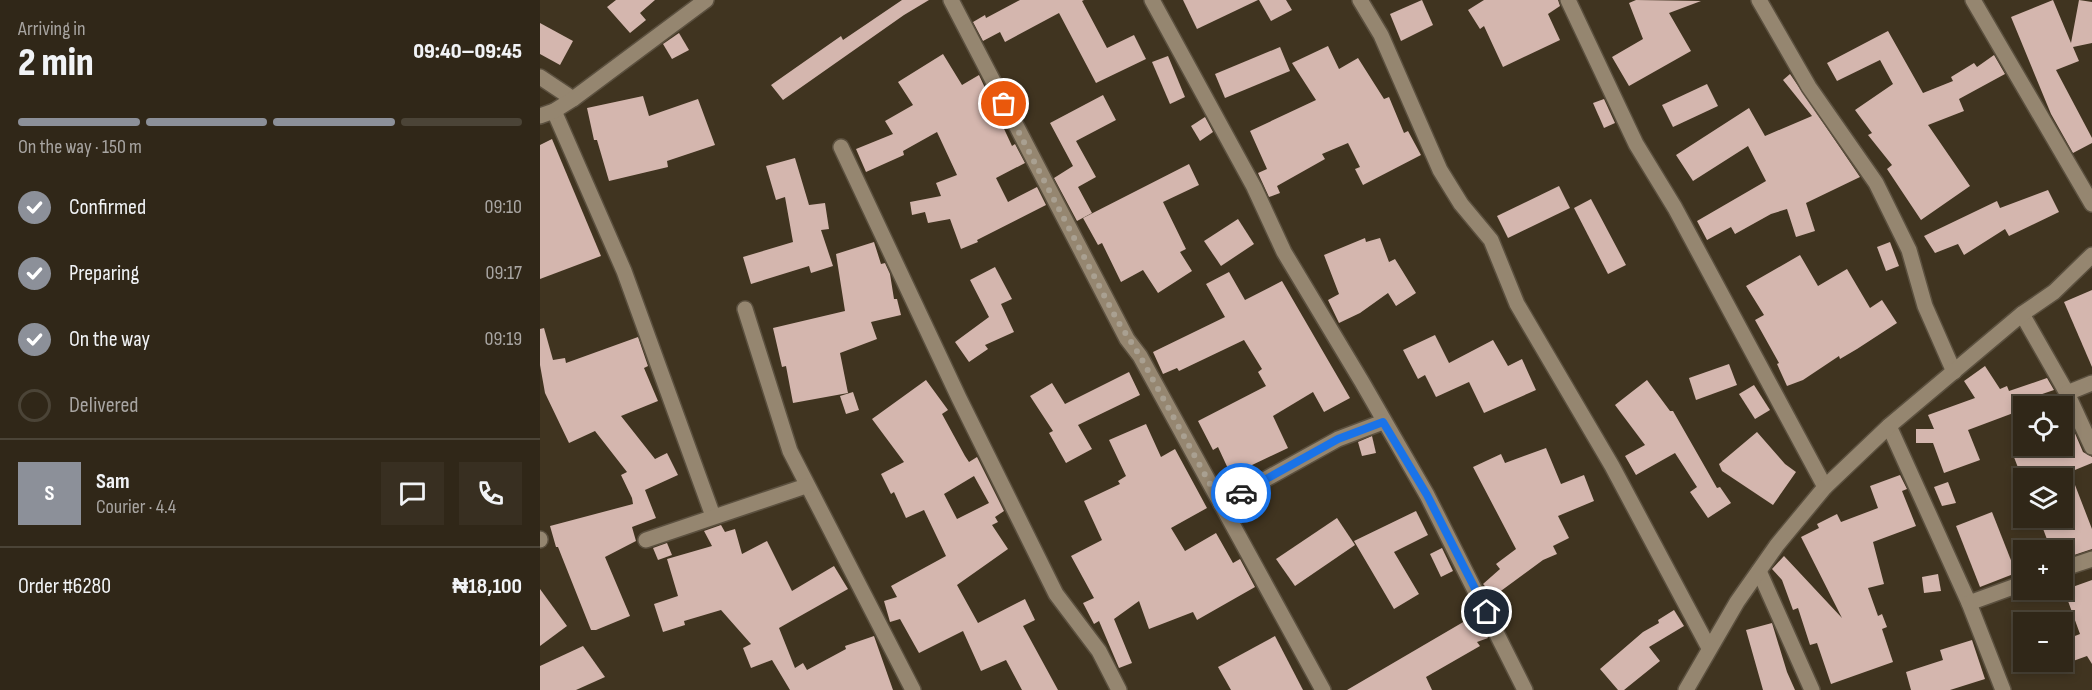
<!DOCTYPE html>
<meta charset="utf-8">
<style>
body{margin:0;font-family:"Sofia Sans Condensed",sans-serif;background:#382f21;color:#f1f3f6;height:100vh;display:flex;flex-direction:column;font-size:22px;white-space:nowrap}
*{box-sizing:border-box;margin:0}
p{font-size:20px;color:#a8a5a2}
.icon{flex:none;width:33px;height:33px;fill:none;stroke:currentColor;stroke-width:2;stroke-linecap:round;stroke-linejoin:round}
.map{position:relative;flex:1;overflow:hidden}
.side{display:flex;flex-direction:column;background:#302718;width:540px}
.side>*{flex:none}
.tools{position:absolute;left:1473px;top:396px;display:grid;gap:12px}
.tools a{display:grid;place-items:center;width:60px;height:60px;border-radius:0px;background:#302718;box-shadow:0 3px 9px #0003,0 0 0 2px #4b4437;font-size:30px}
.pin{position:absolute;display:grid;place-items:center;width:51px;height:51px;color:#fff;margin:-26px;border:3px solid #fff;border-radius:50%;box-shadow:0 2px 6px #0007}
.courier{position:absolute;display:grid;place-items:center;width:60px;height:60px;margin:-30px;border:4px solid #1a73e8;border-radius:50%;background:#fff;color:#222;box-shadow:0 2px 8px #0007}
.head em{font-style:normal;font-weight:800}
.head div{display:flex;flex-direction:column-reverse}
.head{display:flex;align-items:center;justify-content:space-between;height:102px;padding:0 18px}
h1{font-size:39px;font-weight:800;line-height:45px}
.bar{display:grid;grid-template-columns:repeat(4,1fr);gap:9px 6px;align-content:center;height:72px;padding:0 18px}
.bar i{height:8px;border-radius:4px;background:#4b4437}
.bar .selected{background:#8c9099}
.bar p{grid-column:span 4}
.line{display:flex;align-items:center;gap:15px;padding:0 18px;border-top:2px solid #4b4437}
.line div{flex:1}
.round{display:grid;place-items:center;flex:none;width:63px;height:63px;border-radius:0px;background:#382f21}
ol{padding:0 18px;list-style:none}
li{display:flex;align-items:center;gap:18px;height:66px}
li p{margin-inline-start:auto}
li .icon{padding:6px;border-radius:50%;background:#8c9099;color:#fff;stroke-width:4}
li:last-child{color:#a8a5a2}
li i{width:33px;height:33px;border:3px solid #4b4437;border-radius:50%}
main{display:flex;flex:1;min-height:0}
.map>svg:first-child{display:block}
.building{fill:#d4b6ae;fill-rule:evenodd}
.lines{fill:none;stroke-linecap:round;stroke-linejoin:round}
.minor-casing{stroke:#5b503f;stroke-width:18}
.minor{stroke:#958670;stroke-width:15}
.done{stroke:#a9a091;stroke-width:6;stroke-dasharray:0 10.8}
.route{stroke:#1a73e8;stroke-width:8}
</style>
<main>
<section class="side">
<div class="head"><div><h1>2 min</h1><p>Arriving in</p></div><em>09:40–09:45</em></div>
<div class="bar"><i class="selected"></i><i class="selected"></i><i class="selected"></i><i></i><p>On the way · 150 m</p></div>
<ol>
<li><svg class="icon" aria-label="check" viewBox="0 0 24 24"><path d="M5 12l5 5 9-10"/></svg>Confirmed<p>09:10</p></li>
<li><svg class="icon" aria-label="check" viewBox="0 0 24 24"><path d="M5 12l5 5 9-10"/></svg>Preparing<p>09:17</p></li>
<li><svg class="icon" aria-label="check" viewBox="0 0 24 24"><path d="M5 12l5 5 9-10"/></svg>On the way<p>09:19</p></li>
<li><i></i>Delivered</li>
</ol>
<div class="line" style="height:108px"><b class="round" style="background:#8c9099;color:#fff">S</b><div><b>Sam</b><p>Courier · 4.4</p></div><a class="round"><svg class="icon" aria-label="chat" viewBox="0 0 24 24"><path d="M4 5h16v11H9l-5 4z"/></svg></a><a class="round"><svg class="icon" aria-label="phone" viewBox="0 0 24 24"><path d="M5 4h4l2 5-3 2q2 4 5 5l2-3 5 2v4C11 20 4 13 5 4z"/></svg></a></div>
<div class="line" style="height:78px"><div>Order #6280</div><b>₦18,100</b></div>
</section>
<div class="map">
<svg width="1552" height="690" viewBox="0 0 1552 690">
<rect width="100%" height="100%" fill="#403420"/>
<g class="building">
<path d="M76 0H115L100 13 106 20 90 33 67 7Z"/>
<path d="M362 0H389L364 15 243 100 231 85 301 36 303 40Z"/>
<path d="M480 0H544L542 1 567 48 594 35 606 59 556 83 519 13 465 42 460 32 443 41 433 22 445 15 446 18Z"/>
<path d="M643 0H718L657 29Z"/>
<path d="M719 0H746L752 10 731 21Z"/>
<path d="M882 0 893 25 861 41 850 14Z"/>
<path d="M944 0H1018L1020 6 1008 14 1020 40 963 67 944 26 940 29 928 10Z"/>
<path d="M1096 0 1161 1 1129 13 1151 51 1089 86 1072 57 1103 39 1089 3Z"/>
<path d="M1513 0 1531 43 1539 0 1552 2V43L1533 47 1539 61 1516 70 1552 138V143L1533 153 1511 114 1471 17Z"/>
<path d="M0 23 33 41 20 65 0 54Z"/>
<path d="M1348 31 1383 93 1413 81 1411 77 1434 63 1437 67 1454 55 1465 74 1419 99 1424 111 1388 125 1430 186 1381 220 1347 169 1352 165 1328 135 1332 133 1315 110 1353 84 1340 60 1297 81 1287 63Z"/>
<path d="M139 33 149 50 132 59 123 44Z"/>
<path d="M788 46 799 69 818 58 844 99 849 97 864 133 868 131 881 155 823 185 815 169 820 167 808 143 782 154 785 159 737 186 740 193 729 197 718 173 727 169 710 131 776 100 752 63Z"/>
<path d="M740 47 750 71 685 98 675 74Z"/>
<path d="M403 54 422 85 439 75 472 146 475 144 485 163 456 178 468 202 497 187 506 205 437 240 438 242 421 249 410 219 388 223 385 212 372 215 370 202 401 196 396 183 417 175 397 132 363 151 364 155 326 172 316 149 353 134 345 121 373 105 358 82Z"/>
<path d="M628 56 645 97 630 104 612 62Z"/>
<path d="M1250 74 1320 177 1266 203 1275 231 1256 237 1247 209 1231 214 1195 234 1191 227 1167 240 1157 221 1226 181 1208 146 1153 181 1136 155 1209 108 1225 136 1272 116 1243 80Z"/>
<path d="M1167 84 1178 106 1133 127 1122 105Z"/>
<path d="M563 95 576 120 536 141 556 177 538 187 552 213 537 221 514 178 533 166 510 123Z"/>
<path d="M103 96 109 116 158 99 175 145 127 161 128 167 69 181 57 140H54L47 108Z"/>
<path d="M1064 99 1075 123 1064 128 1053 103Z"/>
<path d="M665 117 673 132 660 141 651 126Z"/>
<path d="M12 139 61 256 0 279V145Z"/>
<path d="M255 158 269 205 285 203 289 229 281 230 293 266 271 273 269 266 211 284 203 257 253 242 245 197 236 200 226 166Z"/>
<path d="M649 164 659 185 623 202 646 249 640 252 652 271 618 293 603 270 581 282 562 243 558 245 543 218Z"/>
<path d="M1019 186 1030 208 968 238 957 216Z"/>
<path d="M1508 190 1519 212 1469 236 1465 229 1424 255 1418 244 1395 253 1384 236 1457 201 1460 208Z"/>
<path d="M1051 199 1086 265 1068 274 1034 208Z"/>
<path d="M698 219 714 244 681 266 664 241Z"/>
<path d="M825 238 826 242 840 238 849 262 855 259 876 293 856 306 848 293 820 313 799 323 788 300 799 294 784 255Z"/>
<path d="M334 242 341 264 345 263 350 274 354 299H357L361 315 331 322 337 339 300 353 308 393 253 403 246 366 242 367 233 328 305 311 296 254Z"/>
<path d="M1350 242 1359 266 1346 271 1337 247Z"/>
<path d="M1260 255 1278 286 1307 269 1330 308 1342 300 1357 323 1317 349 1300 359 1299 356 1263 380 1247 386 1237 364 1239 363 1215 320 1224 315 1206 286Z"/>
<path d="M455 267 472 299 461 304 474 332 445 345 448 349 429 362 415 342 449 317 430 280Z"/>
<path d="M689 272 705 300 742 281 810 398 784 412 773 392 733 416 748 448 691 475 678 447 673 450 658 421 726 386 718 372 722 369 704 340 639 371 637 368 623 374 613 352 685 317 666 284Z"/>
<path d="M1552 290V367L1524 302Z"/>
<path d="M4 328 13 360 25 358 26 363 98 337 108 366 104 368 118 401 81 416 115 459 127 453 138 475 105 490 116 518 92 527 96 541 65 557 90 616 56 630H51L18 547H16L10 526 93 504 92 498 81 475 87 472 55 431 29 443 5 393 0 365V329Z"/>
<path d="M895 335 909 363 953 340 968 366 982 359 996 390 944 413 929 382 896 397 885 375 878 379 863 350Z"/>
<path d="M1189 364 1197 385 1156 400 1149 378Z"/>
<path d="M1445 366 1460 389 1467 386 1469 391 1507 378 1514 390 1473 404 1476 412 1428 430 1440 460 1404 473 1393 443H1376V429H1394L1388 415 1435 398 1424 381Z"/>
<path d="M589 372 600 395 538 425 552 449 526 463 509 433 513 431 490 396 512 383 525 404Z"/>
<path d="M386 380 408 410 402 414 425 456 429 462 437 457 464 511 455 517 458 522 452 525 468 549 417 585 438 623 485 599 495 620 483 626 518 690H482L466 660 441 671 423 631 379 653 360 619 350 622 344 601 357 597 351 586 406 556 384 510 366 518 354 492 351 494 341 474 364 462 332 419ZM434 476 449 503 417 519 404 494Z"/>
<path d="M1107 380 1130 411H1133L1177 488 1180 487 1191 503 1168 518 1150 492 1157 487 1135 453 1096 475 1085 456 1105 445 1075 405Z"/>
<path d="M1214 385 1230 410 1215 419 1199 394Z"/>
<path d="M313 392 319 410 306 414 300 396Z"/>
<path d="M606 424 621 457 635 449 667 508 631 528 645 551 676 533 693 563 700 559 715 587 657 620 653 612 609 629 599 601 574 619 592 663 579 668 559 621 554 624 543 603 554 598 531 556 562 540 544 501 580 484 578 481 586 476 569 440Z"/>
<path d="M1534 431 1543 452 1552 457V463L1530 472 1552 529V549L1522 559V550H1511L1499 518H1522V478H1482L1472 452 1491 446H1522V435Z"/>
<path d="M1217 432 1245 464 1256 472 1233 505 1182 471 1179 464Z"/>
<path d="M832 436 836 453 822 456 818 442Z"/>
<path d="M1006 448 1021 484 1044 475 1054 501 1018 516 1029 538 1013 546 1017 554 1003 560 954 596 943 584 960 569 956 564 976 549 933 467 961 454 965 463Z"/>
<path d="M1360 475 1367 489 1362 491 1376 526 1333 542 1344 584 1328 588 1338 616 1342 614 1347 627 1342 629 1353 662 1291 684 1277 643 1270 645 1258 608 1253 610 1242 580 1232 569 1244 556 1302 618 1261 537 1279 528 1277 524 1297 514 1301 522 1338 508 1330 486Z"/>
<path d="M1408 482 1416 503 1402 506 1394 487Z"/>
<path d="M876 511 888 535 854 552 879 594 854 609 814 541Z"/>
<path d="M1452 512 1476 573 1440 587 1416 526Z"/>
<path d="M797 518 815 545 755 586 736 559Z"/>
<path d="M181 525 185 532 195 529 202 554 227 541 252 591 294 566 308 589 239 628 255 668 263 663 267 670 306 649 305 646 334 636 353 690H250L232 660 211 668 203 648 211 644 181 610 144 621 145 625 123 632 114 604 138 596 127 559 172 546 164 531Z"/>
<path d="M127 543 132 555 118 560 113 548Z"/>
<path d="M902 548 913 571 901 577 890 554Z"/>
<path d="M1398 574 1401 591 1384 593 1382 577Z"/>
<path d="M1552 580V664L1547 656 1522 665V641L1540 634 1524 590Z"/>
<path d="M0 589 27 626 0 646Z"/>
<path d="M1134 610 1144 626 1109 647 1120 661 1084 690H1078L1060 669 1103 632 1119 623 1118 620Z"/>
<path d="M939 620 948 638 937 642 940 646 886 677 892 690H807L925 621 927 625Z"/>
<path d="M1232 623 1247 672 1255 690H1223L1206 630Z"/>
<path d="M735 636 763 690H691L678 667Z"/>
<path d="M1432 640 1445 679 1410 690H1371L1366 672 1403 660 1400 650Z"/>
<path d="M43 646 65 677 36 690H0V666Z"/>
</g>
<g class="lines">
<defs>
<g id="minor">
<path d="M411 0 587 339 600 356 783 690"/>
<path d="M612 0 714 187 744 252 822 382 887 495 985 690"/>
<path d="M820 0 841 35 900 170 921 204 951 240 977 304 1072 466 1169 648"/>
<path d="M1028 0 1096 144 1135 208 1285 487"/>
<path d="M1219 0 1269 87 1336 183 1369 250 1385 306 1414 372"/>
<path d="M1433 0 1552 204"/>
<path d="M0 77 33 99"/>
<path d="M14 111 84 271 173 516"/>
<path d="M0 116 14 111 33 99 166 0"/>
<path d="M301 147 419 398 516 594 559 651 579 690"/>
<path d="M205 309 250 451 373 690"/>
<path d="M1482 314 1527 393 1552 447"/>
<path d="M1527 393 1552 383"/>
<path d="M1349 426 1429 603 1463 690"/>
<path d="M681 504 798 439 843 422"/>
<path d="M0 539V540"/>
<path d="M106 540 266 486"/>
<path d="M1522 569 1552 559"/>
<path d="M1219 571 1272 690"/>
<path d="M1429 603 1484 583"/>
<path d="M1146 690 1197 602 1237 545 1285 487 1349 426 1482 314 1514 292 1552 255"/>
</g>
</defs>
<use href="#minor" class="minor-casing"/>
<use href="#minor" class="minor"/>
</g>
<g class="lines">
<path class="done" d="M464 104 577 320 600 356 681 504 701 493"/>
<path class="route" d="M701 493 798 439 843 422 887 495 947 612"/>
</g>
</svg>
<div class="tools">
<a><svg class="icon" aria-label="locate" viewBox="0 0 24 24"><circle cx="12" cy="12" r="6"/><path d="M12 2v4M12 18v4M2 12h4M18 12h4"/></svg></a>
<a><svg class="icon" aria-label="layers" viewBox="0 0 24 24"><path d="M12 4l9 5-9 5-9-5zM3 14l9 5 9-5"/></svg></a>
<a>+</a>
<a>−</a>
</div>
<div class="pin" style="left:464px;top:104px;background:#ea580c"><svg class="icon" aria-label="bag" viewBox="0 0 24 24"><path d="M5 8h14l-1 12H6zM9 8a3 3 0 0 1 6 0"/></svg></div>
<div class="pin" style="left:947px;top:612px;background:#1f2937"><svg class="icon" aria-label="home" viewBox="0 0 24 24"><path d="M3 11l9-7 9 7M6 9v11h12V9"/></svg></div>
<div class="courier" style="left:701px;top:493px"><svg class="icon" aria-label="car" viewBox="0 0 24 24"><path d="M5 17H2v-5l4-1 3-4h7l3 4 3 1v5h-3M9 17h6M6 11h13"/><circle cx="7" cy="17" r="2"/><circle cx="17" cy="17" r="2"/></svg></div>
</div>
</main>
